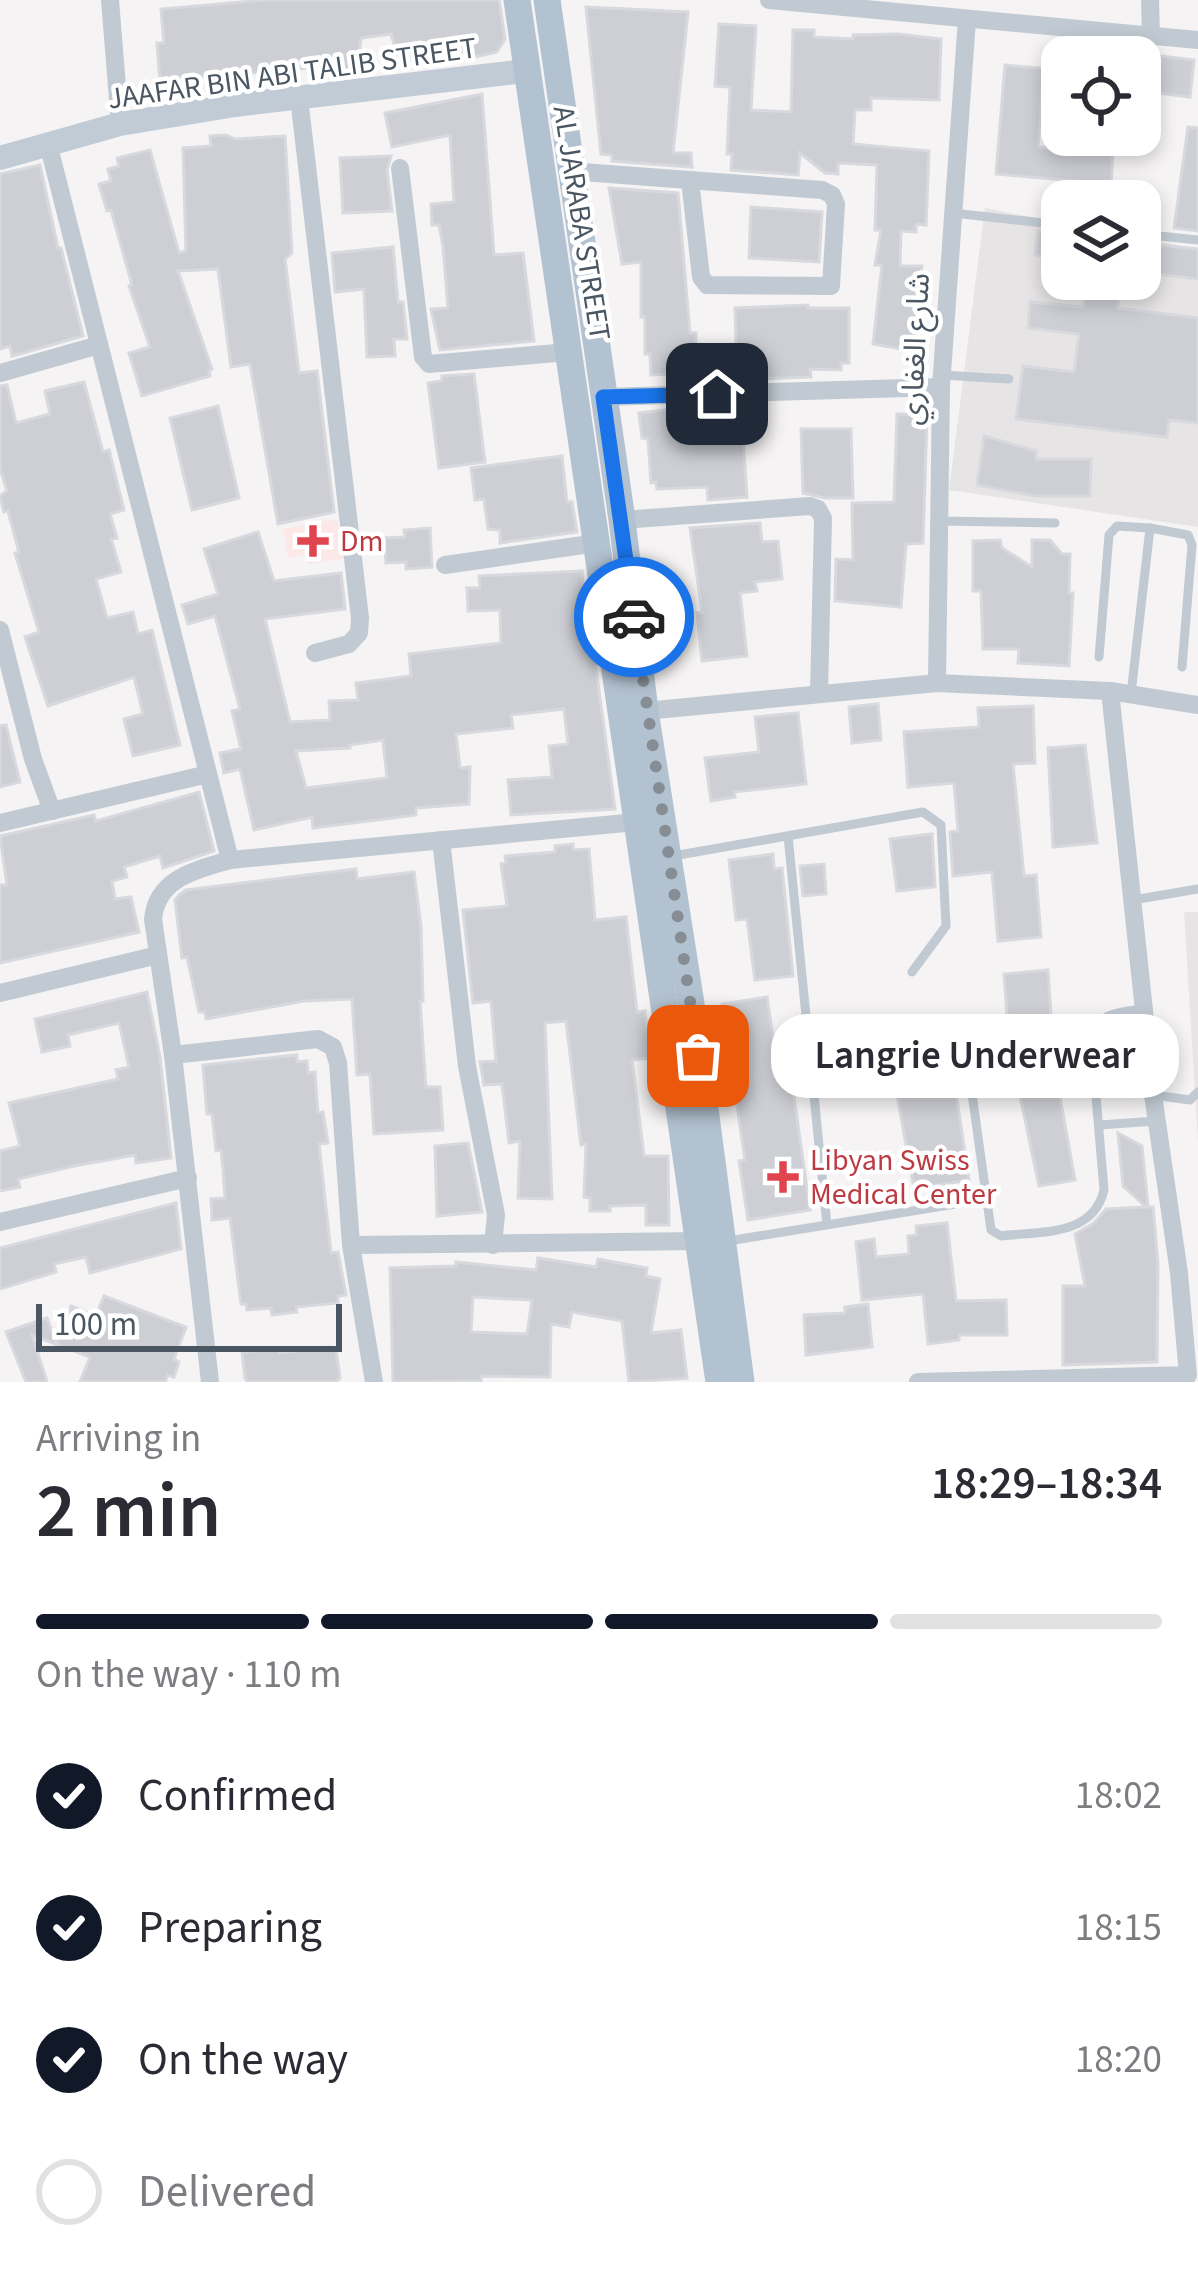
<!DOCTYPE html>
<meta charset="utf-8">
<style>
body{margin:0;font-family:"Source Sans 3","Noto Sans Arabic",sans-serif;background:#f7f7f7;color:#2b2b33;height:100vh;display:flex;flex-direction:column;font-size:45px;white-space:nowrap}
*{box-sizing:border-box;margin:0}
p{font-size:39px;color:#7c7c81}
.icon{flex:none;width:66px;height:66px;fill:none;stroke:currentColor;stroke-width:2;stroke-linecap:round;stroke-linejoin:round}
.map{position:relative;height:1382px;overflow:hidden}
.panel{display:flex;flex-direction:column;background:#fff;flex:1}
.panel>*{flex:none}
.fabs{position:absolute;left:1041px;top:36px;display:grid;gap:24px}
.fabs a{display:grid;place-items:center;width:120px;height:120px;border-radius:24px;background:#fff;box-shadow:0 6px 18px #0003;font-size:60px}
.scale{position:absolute;left:36px;bottom:30px;width:306px;box-sizing:border-box;padding-left:12px;border:6px solid #4a5661;border-top:0;font-size:33px;line-height:42px;white-space:nowrap;color:#4a5661;-webkit-text-stroke:9px #fff;paint-order:stroke}
.pin{position:absolute;display:grid;place-items:center;width:102px;height:102px;color:#fff;margin:-51px;border-radius:24px;box-shadow:0 6px 18px #0006}
.courier{position:absolute;display:grid;place-items:center;width:120px;height:120px;margin:-60px;border:9px solid #1a73e8;border-radius:50%;background:#fff;color:#222;box-shadow:0 3px 15px #0007}
.bubble{position:absolute;height:84px;border-radius:36px;background:#fff;box-shadow:0 6px 18px #0003;font-size:39px;font-weight:600;line-height:84px;text-align:center}
.summary em{font-style:normal;font-weight:600}
.summary div{display:flex;flex-direction:column-reverse}
.summary{display:flex;align-items:center;justify-content:space-between;height:204px;padding:0 36px}
h1{font-size:78px;font-weight:600;line-height:90px}
.bar{display:grid;grid-template-columns:repeat(4,1fr);gap:18px 12px;align-content:center;height:144px;padding:0 36px}
.bar i{height:15px;border-radius:9px;background:#e1e1e2}
.bar .selected{background:#111827}
.bar p{grid-column:span 4}
ol{padding:0 36px;list-style:none}
li{display:flex;align-items:center;gap:36px;height:132px}
li p{margin-inline-start:auto}
li .icon{padding:12px;border-radius:50%;background:#111827;color:#fff;stroke-width:4}
li:last-child{color:#7c7c81}
li i{width:66px;height:66px;border:6px solid #e1e1e2;border-radius:50%}
.map>svg:first-child{display:block}
.education{fill:#e6e4e5}
.medical{fill:#fce8e6}
.building{fill:#cdcfd5;stroke:#d7d9de;stroke-width:3;fill-rule:evenodd}
.lines{fill:none;stroke-linecap:round;stroke-linejoin:round}
.lane{stroke:#c1cad2;stroke-width:9}
.street{stroke:#c1cad2;stroke-width:18}
.secondary{stroke:#c1cbd6;stroke-width:24}
.primary{stroke:#b3c2d1;stroke-width:27}
.done{stroke:#868d94;stroke-width:12;stroke-dasharray:0 21.6}
.route{stroke:#1a73e8;stroke-width:15}
.health-dot{fill:#e0444e;stroke:#fff;stroke-width:4.5}
.labels{text-anchor:middle;stroke-width:9;stroke-linejoin:round;paint-order:stroke}
.street-label{font-size:30px;fill:#4a5661;stroke:#fff}
.health-label{font-size:30px;fill:#be3a42;stroke:#fff;text-anchor:start}
</style>
<div class="map">
<svg width="1198" height="1382" viewBox="0 0 1198 1382">
<rect width="100%" height="100%" fill="#f5f3f3"/>
<g class="education">
<path d="M985 208 1062 223V279H1140V238L1198 249V527L949 490Z"/>
<path d="M1184 912H1198V1141Z"/>
</g>
<path class="medical" d="M337 519 345 558 309 564 307 554 288 558 283 529Z"/>
<g class="building">
<path d="M265 0H499L505 39 497 52 463 60 462 44 400 64 391 34 361 38 358 69 308 73V68L160 81 157 43H164L161 9Z"/>
<path d="M586 7 688 12 673 153H691L692 167 612 161V155L601 154Z"/>
<path d="M719 24 756 26 751 110 791 112 793 30H814V37L853 39V35L898 34 941 39 939 100 871 98V110H855L853 144 929 151 926 225 916 224V232L901 231 900 266H922L913 351 873 344 882 265H875L881 230H875L877 165 838 163V174L825 173 800 153 798 175 731 170 732 154H727L730 87 715 86Z"/>
<path d="M1145 54 1194 60 1190 97 1141 91Z"/>
<path d="M1005 65 1062 70V94L1042 92 1038 147 1113 153 1111 184 996 174Z"/>
<path d="M482 94 494 255 523 253 534 341 440 350 431 309 448 308 443 246 439 225H432L431 204 454 202 450 135 392 147 385 113Z"/>
<path d="M1188 127 1198 128V231L1174 228Z"/>
<path d="M226 135 235 139 285 136 292 253 285 259 299 373 317 371 334 512 278 524 250 364 231 367 218 269 178 271 212 369 209 370 210 376 142 396 129 353 150 347 129 286 132 285 111 210 107 211 99 184 111 181 108 169 119 166 117 158 150 150 179 253 186 251 183 148 211 146 210 136Z"/>
<path d="M391 156 387 170 392 211 343 213 340 158Z"/>
<path d="M40 165 58 248H61L83 336 12 356 10 346 0 349V174Z"/>
<path d="M609 188 678 193 690 333H696V373L651 375 650 354H645V317H641V262L622 264Z"/>
<path d="M751 207 822 212 819 262 749 258Z"/>
<path d="M1038 231 1062 234V259L1035 255Z"/>
<path d="M1140 243 1198 249V279L1140 272Z"/>
<path d="M393 247 398 302H403L407 339H394L395 356 367 357 364 289 335 292 332 253Z"/>
<path d="M1086 279H1121L1118 308 1198 318V423L1169 420 1167 437 1016 419 1023 366 1074 372 1079 334 1028 328 1030 302 1083 307Z"/>
<path d="M808 305V308H849V363H841V370L810 369 811 377 737 380 735 308Z"/>
<path d="M474 374 485 462 439 468 428 383 442 381V376Z"/>
<path d="M84 382 103 452 109 450 124 510 110 514 117 538 111 539 121 572 96 579 107 618 133 612 138 634 152 630 180 745 133 756 124 719 143 714 134 677 48 706 25 637 39 632 15 553 19 552 8 511 4 512 0 496 7 491 0 468V386L7 385 16 423 50 414 45 391Z"/>
<path d="M218 406 239 498 192 510 170 418Z"/>
<path d="M681 408 682 425 742 421 747 497 708 500 707 487 657 489 656 482 651 483 648 439 642 438 639 413Z"/>
<path d="M897 414 927 415 923 543 906 544 901 607 835 601 836 559 853 560 852 503 894 502Z"/>
<path d="M801 429H851L853 498H825L803 493Z"/>
<path d="M984 436 1036 451V459H1091L1090 496H1035L977 485Z"/>
<path d="M562 456 567 502H572L577 532 500 543V530L488 529 484 499 475 500 471 468Z"/>
<path d="M760 523 762 542 778 541 782 579 755 582 757 591 740 593 747 656 702 661 697 613 702 612 690 528Z"/>
<path d="M430 528 432 567 406 569V562L386 563 384 538 405 537 404 530Z"/>
<path d="M258 532 274 581 341 573 345 609 265 619 290 722 330 720 329 701 358 700 356 683 411 676 409 654 501 643 500 610 468 611 467 588H480L479 576 582 571 586 633 591 632 615 809 511 815 508 780 552 777 549 746 568 744 564 709 511 715 513 728 456 734 460 768 470 767 469 804 416 808V815L313 828 312 817 254 830 240 769 224 773 220 753 241 749 232 711 240 709 215 616 188 624 182 605 218 594 204 549ZM383 740 387 778 306 788 296 751 350 748V745Z"/>
<path d="M1000 540 1002 548 1032 567V540H1050L1062 554H1070L1069 593H1073L1069 666 1018 663 1019 649H983L981 591H973V541Z"/>
<path d="M878 704 881 740 852 743 849 707Z"/>
<path d="M1033 706 1035 763 1013 764 1024 876 1036 875 1041 937 998 941 992 872 953 876 950 832 958 831 954 783 908 787 904 732 979 727 978 708Z"/>
<path d="M798 713 806 784 734 792 735 797 711 801 705 758 759 752 755 717Z"/>
<path d="M6 725 20 782 0 787V726Z"/>
<path d="M1085 745 1097 843 1053 847 1048 748Z"/>
<path d="M199 792 214 851 163 868 160 856 124 867 127 877 112 881 115 899 131 897 139 932 0 963V885H7L0 836 94 815 96 821Z"/>
<path d="M932 834 935 887 897 891 890 839Z"/>
<path d="M573 844V850L589 849 595 920 626 917 637 1012 645 1011 650 1058 632 1060 644 1156H668L669 1225H646V1205L610 1206V1211H590V1198L584 1197 586 1144 581 1145 566 1021 545 1023 552 1199 518 1198 520 1141 509 1143 502 1084 484 1085 480 1062 496 1061 491 1001 473 1003 463 910 507 906 501 864 506 863 505 856 555 852V846Z"/>
<path d="M773 854 774 869 782 868 793 976 755 980 747 919 736 920 729 860Z"/>
<path d="M824 864 826 894 803 896 800 866Z"/>
<path d="M356 869 357 879 414 872 421 926 423 1001H420L426 1087H440L443 1130 374 1134 370 1074 357 1075 352 999 304 1001 206 1019 205 1012H199L187 957 182 958 175 900 179 895 186 890Z"/>
<path d="M1048 970 1051 1016H1047L1066 1096 1060 1097 1075 1180 1039 1186 1009 1044 1004 974Z"/>
<path d="M147 992 160 1057 171 1158 136 1163 135 1155 74 1166 18 1179 20 1187 0 1191V1151L20 1146 9 1103 118 1079 116 1070 129 1067 119 1023 68 1035 70 1046 42 1052 35 1019Z"/>
<path d="M767 997 778 1069 790 1068 810 1210 748 1220 739 1161 745 1160 722 1004Z"/>
<path d="M887 1022 888 1054 839 1063V1047L821 1048 820 1028Z"/>
<path d="M950 1053 969 1180 914 1189 891 1061Z"/>
<path d="M297 1055V1062L307 1061 308 1073 315 1072 318 1113 323 1112 328 1143 319 1144 331 1253 338 1252 346 1295 338 1296V1303L296 1307 297 1312 272 1315 271 1308 247 1310 246 1304H241L230 1218 212 1220 211 1199 225 1198 223 1168 221 1150 216 1151 212 1114H207L203 1065Z"/>
<path d="M1118 1133 1142 1146 1148 1207H1153L1158 1264 1157 1362 1063 1365V1286H1085L1075 1234 1094 1223 1106 1209 1146 1207 1123 1186Z"/>
<path d="M468 1143 482 1212 437 1216 435 1146Z"/>
<path d="M176 1203 181 1249 90 1273 86 1257 54 1264 56 1272 0 1289V1248Z"/>
<path d="M947 1223 956 1301 1006 1300 1007 1335H959V1340L928 1344 923 1294 862 1300 856 1242 874 1239 876 1257 909 1254 908 1236 917 1235 916 1226Z"/>
<path d="M538 1258 596 1267 598 1259 647 1268 646 1276 660 1279 651 1333 681 1330 687 1378 629 1382 622 1321 572 1312 569 1327 551 1324 550 1377 481 1376V1381L393 1382 390 1268 456 1266V1262L536 1270ZM473 1297 532 1300 527 1334 471 1332Z"/>
<path d="M104 1296 186 1327 174 1359 179 1362 174 1377 168 1375 165 1382H80L90 1357 32 1335 47 1382H26L6 1332 47 1318 57 1344 71 1306 96 1316Z"/>
<path d="M868 1304 872 1347 806 1355 804 1315 845 1313V1307Z"/>
<path d="M330 1347V1350H336L340 1378 336 1382H248L245 1378 242 1352 279 1349V1353Z"/>
</g>
<g class="lines">
<g class="lane">
<path d="M953 213 1062 225"/>
<path d="M1140 234 1198 240"/>
<path d="M942 375 1009 379"/>
<path d="M939 521 1055 523"/>
<path d="M1099 657 1109 535 1117 526 1150 528"/>
<path d="M1131 694 1150 528 1188 535 1192 545 1182 667"/>
<path d="M788 836 827 1225"/>
<path d="M673 856 923 812 941 825 946 926 912 972"/>
<path d="M1133 900 1198 889"/>
<path d="M968 1065 991 1230 1001 1236C1040 1231 1093 1237 1104 1190L1091 1038C1099 1011 1120 1012 1144 1009"/>
<path d="M1153 1095 1190 1100 1198 1092"/>
<path d="M1099 1125 1157 1121"/>
<path d="M728 1241 986 1199"/>
</g>
<g class="street">
<path d="M110 0 120 124"/>
<path d="M769 0 1198 40"/>
<path d="M1150 0 1151 35"/>
<path d="M299 98 360 618 359 633 349 644 315 653"/>
<path d="M48 143 230 860"/>
<path d="M400 168 423 357 429 364 568 352"/>
<path d="M569 171 822 190 832 195 836 204 831 286 707 285 701 277 690 180"/>
<path d="M0 373 99 345"/>
<path d="M603 397 941 387"/>
<path d="M622 520 810 506 818 509 823 518 819 694"/>
<path d="M445 565 597 543"/>
<path d="M0 630 33 759 52 811"/>
<path d="M937 683 941 387 967 19"/>
<path d="M645 711 937 683 1110 691 1198 705"/>
<path d="M0 823 208 774"/>
<path d="M441 840 467 1066 496 1215 493 1245"/>
<path d="M0 993 158 955"/>
<path d="M173 1055 318 1039 333 1047 338 1063 351 1245 374 1382"/>
<path d="M0 1222 188 1178"/>
<path d="M351 1245 701 1241"/>
<path d="M210 1382 173 1055 153 919C157 878 196 870 230 860L637 822"/>
<path d="M918 1382 1188 1375 1179 1273 1153 1095 1110 691"/>
</g>
<path class="secondary" d="M0 158 120 124 235 105 525 71"/>
<g class="primary">
<path d="M517 0 719 1382"/>
<path d="M547 0 622 520 645 711 692 1010 741 1382"/>
</g>
</g>
<g class="lines">
<path class="done" d="M634 617 698 1056"/>
<path class="route" d="M634 617 603 397 717 394"/>
</g>
<g class="health-dot">
<path d="M307 523h12v12h12v12h-12v12h-12v-12h-12v-12h12z"/>
<path d="M777 1159h12v12h12v12h-12v12h-12v-12h-12v-12h12z"/>
</g>
<g class="labels">
<g class="street-label">
<text transform="translate(292 73) rotate(-8)" y="10">JAAFAR BIN ABI TALIB STREET</text>
<text transform="translate(582 223) rotate(81)" y="10">AL JARABA STREET</text>
<text transform="translate(915 349) rotate(-87)" y="10">شارع الغفاري</text>
</g>
<g class="health-label">
<text x="340" y="551">Dm</text>
<text x="810" y="1170">Libyan Swiss<tspan x="810" dy="34">Medical Center</tspan></text>
</g>
</g>
</svg>
<div class="fabs">
<a><svg class="icon" aria-label="locate" viewBox="0 0 24 24"><circle cx="12" cy="12" r="6"/><path d="M12 2v4M12 18v4M2 12h4M18 12h4"/></svg></a>
<a><svg class="icon" aria-label="layers" viewBox="0 0 24 24"><path d="M12 4l9 5-9 5-9-5zM3 14l9 5 9-5"/></svg></a>
</div>
<div class="scale">100 m</div>
<div class="pin" style="left:698px;top:1056px;background:#ea580c"><svg class="icon" aria-label="bag" viewBox="0 0 24 24"><path d="M5 8h14l-1 12H6zM9 8a3 3 0 0 1 6 0"/></svg></div>
<div class="pin" style="left:717px;top:394px;background:#1f2937"><svg class="icon" aria-label="home" viewBox="0 0 24 24"><path d="M3 11l9-7 9 7M6 9v11h12V9"/></svg></div>
<div class="courier" style="left:634px;top:617px"><svg class="icon" aria-label="car" viewBox="0 0 24 24"><path d="M5 17H2v-5l4-1 3-4h7l3 4 3 1v5h-3M9 17h6M6 11h13"/><circle cx="7" cy="17" r="2"/><circle cx="17" cy="17" r="2"/></svg></div>
<div class="bubble" style="left:771px;top:1014px;width:408px">Langrie Underwear</div>
</div>
<section class="panel">
<div class="summary"><div><h1>2 min</h1><p>Arriving in</p></div><em>18:29–18:34</em></div>
<div class="bar"><i class="selected"></i><i class="selected"></i><i class="selected"></i><i></i><p>On the way · 110 m</p></div>
<ol>
<li><svg class="icon" aria-label="check" viewBox="0 0 24 24"><path d="M5 12l5 5 9-10"/></svg>Confirmed<p>18:02</p></li>
<li><svg class="icon" aria-label="check" viewBox="0 0 24 24"><path d="M5 12l5 5 9-10"/></svg>Preparing<p>18:15</p></li>
<li><svg class="icon" aria-label="check" viewBox="0 0 24 24"><path d="M5 12l5 5 9-10"/></svg>On the way<p>18:20</p></li>
<li><i></i>Delivered</li>
</ol>
</section>
